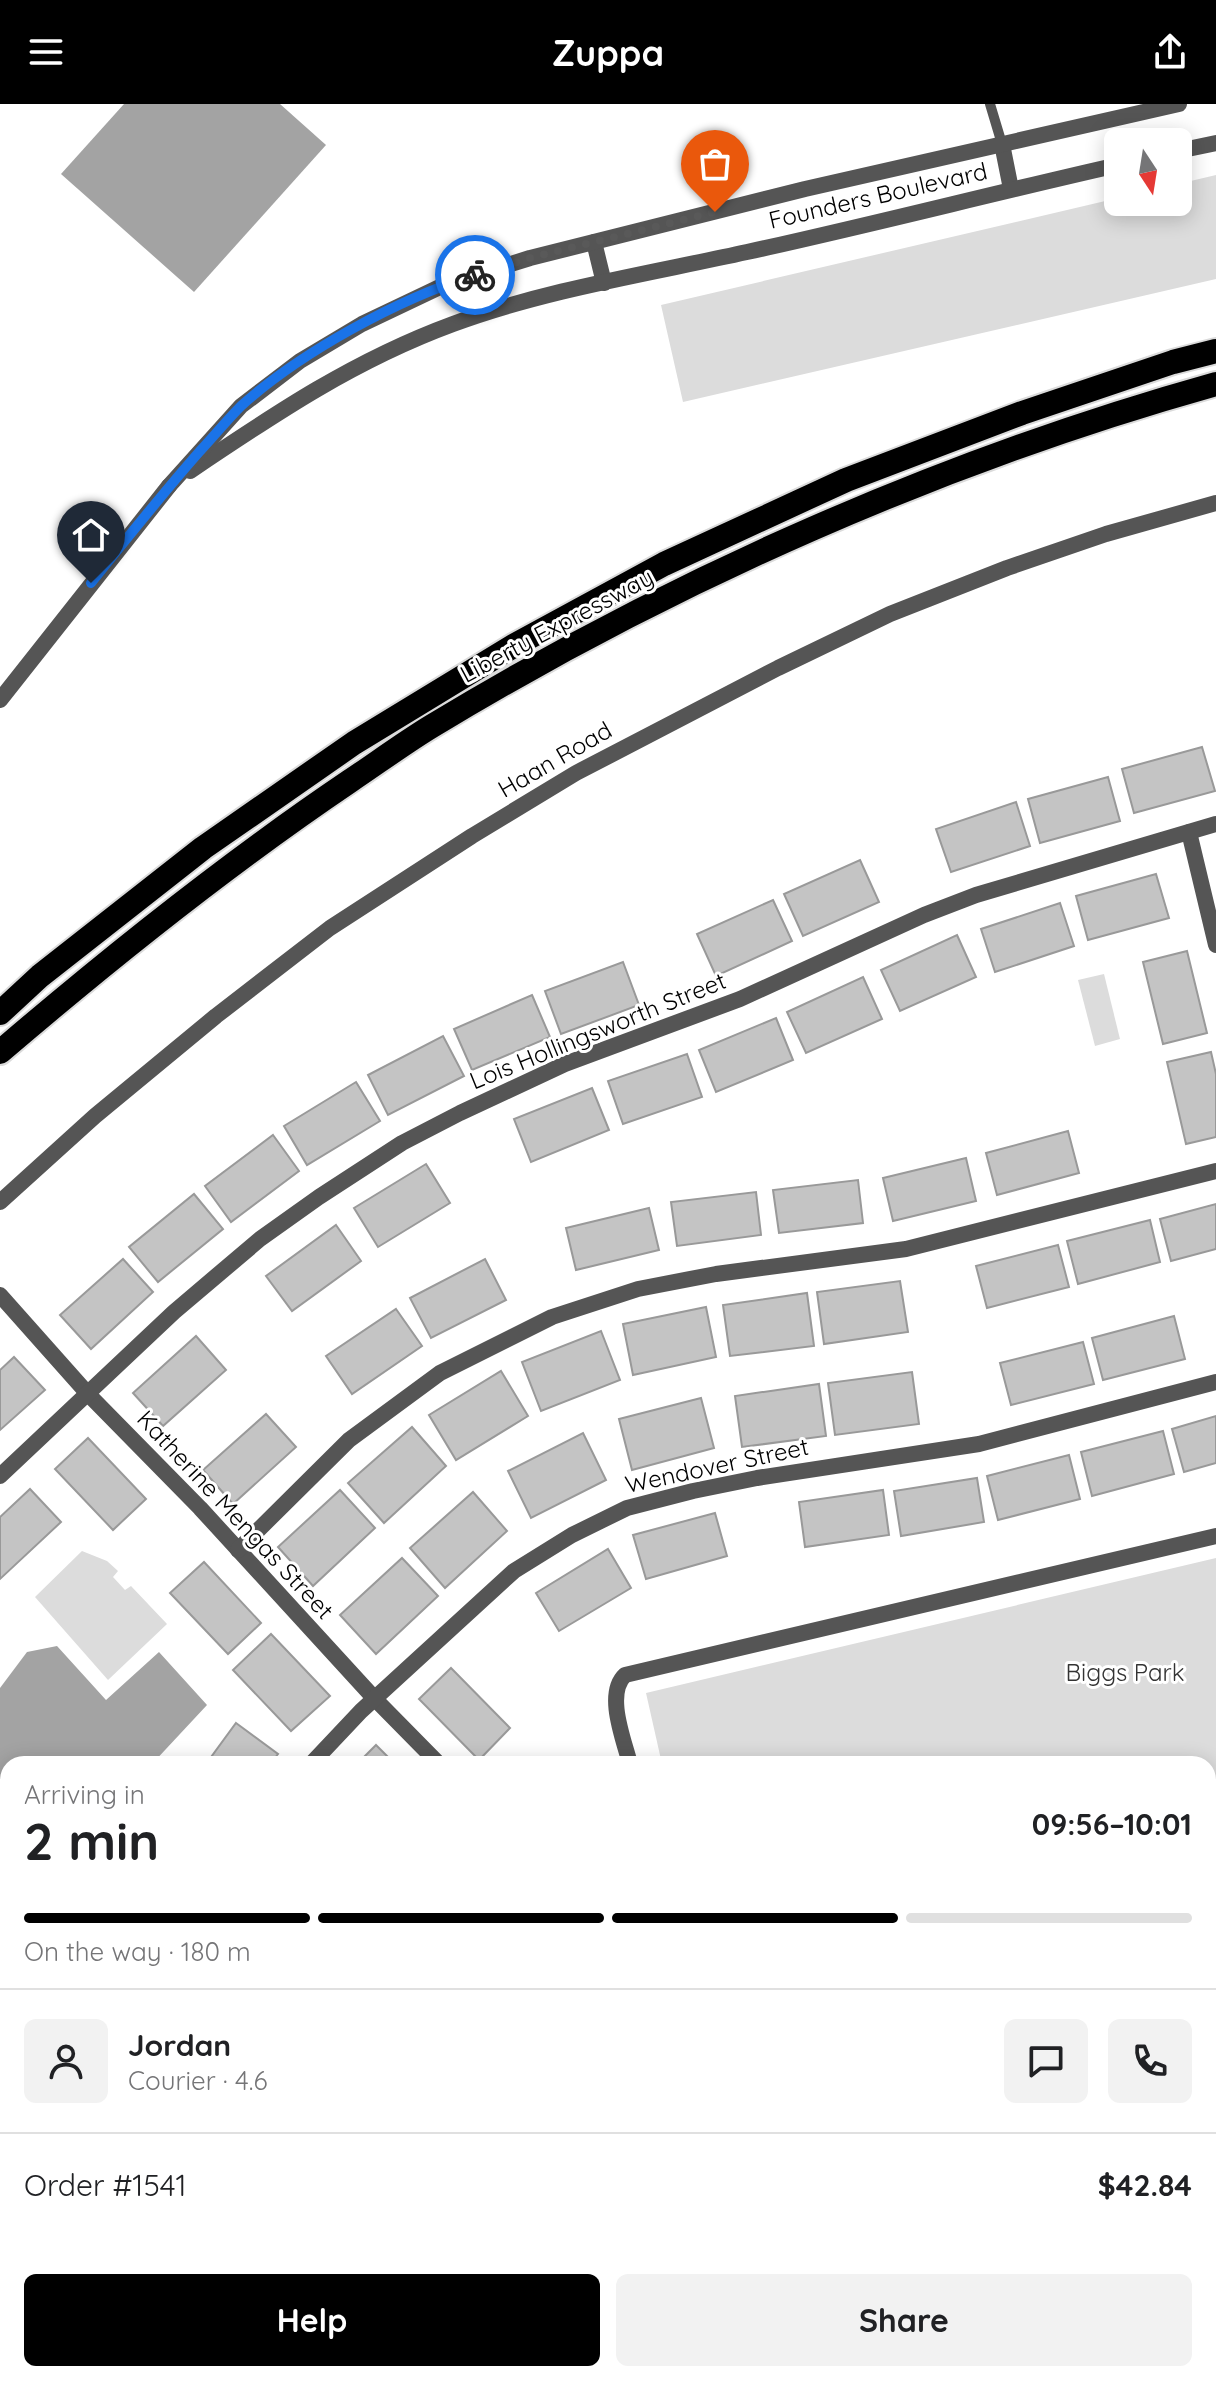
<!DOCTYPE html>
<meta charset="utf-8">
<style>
body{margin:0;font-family:Quicksand,sans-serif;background:#f2f2f2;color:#202124;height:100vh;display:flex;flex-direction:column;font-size:30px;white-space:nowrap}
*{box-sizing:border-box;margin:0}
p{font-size:26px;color:#757577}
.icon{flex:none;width:44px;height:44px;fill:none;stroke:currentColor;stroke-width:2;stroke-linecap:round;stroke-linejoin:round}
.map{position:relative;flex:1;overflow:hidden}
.side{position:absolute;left:0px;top:1652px;width:1216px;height:626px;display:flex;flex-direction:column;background:#fff;border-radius:24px 24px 0 0;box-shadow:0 4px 20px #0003}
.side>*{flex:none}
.needle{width:52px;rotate:168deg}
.controls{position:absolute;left:1104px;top:24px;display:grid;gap:16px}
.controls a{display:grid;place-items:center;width:88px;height:88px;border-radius:12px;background:#fff;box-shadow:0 4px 20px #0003;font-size:40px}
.pin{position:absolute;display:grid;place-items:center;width:68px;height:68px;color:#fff;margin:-82px -34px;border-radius:50% 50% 50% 0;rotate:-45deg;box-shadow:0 0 8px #0007}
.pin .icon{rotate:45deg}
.courier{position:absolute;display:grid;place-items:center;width:80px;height:80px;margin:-40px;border:6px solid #1a73e8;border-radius:50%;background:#fff;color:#222;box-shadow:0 2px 10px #0007}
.summary em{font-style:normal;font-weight:700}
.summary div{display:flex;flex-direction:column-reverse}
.summary{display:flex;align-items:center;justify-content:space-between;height:136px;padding:0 24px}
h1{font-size:52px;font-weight:700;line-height:60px}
.bar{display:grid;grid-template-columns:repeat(4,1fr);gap:12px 8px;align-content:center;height:96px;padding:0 24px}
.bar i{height:10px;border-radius:6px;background:#e0e0e0}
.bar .current{background:#000}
.bar p{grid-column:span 4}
.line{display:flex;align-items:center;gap:20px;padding:0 24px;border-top:2px solid #e0e0e0}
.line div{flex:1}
.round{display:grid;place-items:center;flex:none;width:84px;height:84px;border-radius:12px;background:#f2f2f2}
.button{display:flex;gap:16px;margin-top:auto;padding:16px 24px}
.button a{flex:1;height:92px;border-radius:12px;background:#000;color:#fff;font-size:32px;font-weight:700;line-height:92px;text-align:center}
.button a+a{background:#f2f2f2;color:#202124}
header{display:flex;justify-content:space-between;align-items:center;height:104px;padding:0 24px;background:#000;color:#fff;font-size:36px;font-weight:700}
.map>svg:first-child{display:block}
.green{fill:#dcdcdc}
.water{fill:#a3a3a3}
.building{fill:#c4c4c4;stroke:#999;stroke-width:2}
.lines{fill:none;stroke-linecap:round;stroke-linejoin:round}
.motorway-casing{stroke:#dbdbdb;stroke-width:28}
.service{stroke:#555;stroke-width:10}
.minor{stroke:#555;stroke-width:16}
.tertiary{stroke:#555;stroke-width:16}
.motorway{stroke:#000;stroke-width:24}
.done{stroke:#595959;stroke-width:8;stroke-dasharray:0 14.4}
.route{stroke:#1a73e8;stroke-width:10}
.labels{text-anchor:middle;stroke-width:6;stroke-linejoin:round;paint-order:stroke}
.street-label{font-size:24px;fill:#000;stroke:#fff}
.park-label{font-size:24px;fill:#333;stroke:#fff}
</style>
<header><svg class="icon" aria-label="menu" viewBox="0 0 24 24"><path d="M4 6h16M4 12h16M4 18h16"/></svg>Zuppa<svg class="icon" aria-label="share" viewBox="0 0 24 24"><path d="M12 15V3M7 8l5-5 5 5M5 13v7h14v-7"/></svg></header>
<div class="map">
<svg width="1216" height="2277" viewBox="0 0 1216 2277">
<rect width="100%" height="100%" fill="#fff"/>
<g class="green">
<path d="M1216 71V175L683 298 661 201 1118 94V98H1178V80Z"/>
<path d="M1104 870 1120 935 1095 942 1078 876Z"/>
<path d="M82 1447 107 1457 118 1467 113 1473 125 1486 131 1482 167 1520 108 1576 35 1493Z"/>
<path d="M1216 1454V2277H797L795 2270H1208V1660H662L646 1589Z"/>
</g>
<g class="water">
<path d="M124 0H280L326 41 194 188 61 70Z"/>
<path d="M57 1542 106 1596 159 1548 207 1601 152 1660H8V1730L0 1728V1584L27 1548Z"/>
</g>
<g class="building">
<path d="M1202 643 1215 687 1134 709 1122 665Z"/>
<path d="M1108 673 1120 717 1040 739 1028 695Z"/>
<path d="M1016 698 1030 742 951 768 936 725Z"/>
<path d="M860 756 879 798 803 832 784 790Z"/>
<path d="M1156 770 1169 814 1088 836 1076 792Z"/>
<path d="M773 796 792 837 716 872 697 830Z"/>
<path d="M1060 799 1074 842 995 868 981 825Z"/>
<path d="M957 831 976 873 900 907 881 866Z"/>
<path d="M1187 847 1207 929 1163 940 1143 858Z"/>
<path d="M623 858 639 901 561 930 545 887Z"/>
<path d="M863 873 882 915 806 949 787 908Z"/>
<path d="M532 891 550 933 472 966 454 925Z"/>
<path d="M776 914 793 956 716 988 699 946Z"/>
<path d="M443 932 464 972 388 1011 368 971Z"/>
<path d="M1211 948 1216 970V1033L1186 1040 1167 958Z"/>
<path d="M687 950 702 993 623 1020 608 977Z"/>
<path d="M356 978 380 1017 307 1061 284 1022Z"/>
<path d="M592 984 609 1026 531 1058 514 1015Z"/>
<path d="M1068 1027 1079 1069 997 1091 986 1049Z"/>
<path d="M273 1031 299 1067 231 1118 205 1082Z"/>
<path d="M966 1054 976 1097 893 1117 883 1074Z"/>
<path d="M426 1060 450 1099 378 1143 354 1104Z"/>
<path d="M858 1076 863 1119 779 1129 773 1086Z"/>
<path d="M756 1088 761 1131 677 1142 671 1098Z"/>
<path d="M194 1090 223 1125 158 1178 129 1143Z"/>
<path d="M1216 1100V1145L1171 1157 1160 1115Z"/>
<path d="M649 1104 659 1146 576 1166 566 1124Z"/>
<path d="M1150 1116 1160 1158 1078 1180 1067 1137Z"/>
<path d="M336 1121 361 1157 292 1207 266 1172Z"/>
<path d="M1058 1141 1069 1183 987 1204 976 1162Z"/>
<path d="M123 1155 153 1188 91 1245 60 1211Z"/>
<path d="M485 1155 506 1196 431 1234 410 1194Z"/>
<path d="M900 1177 908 1228 824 1240 817 1188Z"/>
<path d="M807 1189 814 1242 730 1252 723 1201Z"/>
<path d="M706 1203 716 1253 633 1271 623 1220Z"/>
<path d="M396 1205 422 1242 352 1290 326 1252Z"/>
<path d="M1174 1212 1185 1255 1103 1276 1092 1234Z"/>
<path d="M601 1227 620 1276 541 1307 522 1258Z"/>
<path d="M196 1232 226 1266 163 1322 133 1289Z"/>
<path d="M1083 1238 1094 1280 1011 1301 1000 1259Z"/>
<path d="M14 1253 45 1286 0 1326V1266Z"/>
<path d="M501 1267 528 1312 456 1356 429 1311Z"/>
<path d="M912 1268 919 1320 835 1331 828 1279Z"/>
<path d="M819 1280 826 1332 742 1343 735 1292Z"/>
<path d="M701 1294 714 1344 632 1366 619 1315Z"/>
<path d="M266 1310 296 1343 233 1400 203 1366Z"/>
<path d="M1216 1312V1359L1184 1368 1172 1325Z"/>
<path d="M412 1323 446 1362 384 1419 348 1379Z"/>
<path d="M1163 1327 1174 1370 1092 1392 1081 1348Z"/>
<path d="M583 1329 606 1376 531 1414 508 1367Z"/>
<path d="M88 1334 146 1395 113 1426 55 1365Z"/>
<path d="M1069 1351 1080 1395 998 1416 987 1372Z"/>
<path d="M977 1374 984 1418 901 1432 894 1387Z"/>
<path d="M30 1385 61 1418 0 1475V1413Z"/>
<path d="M340 1386 375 1424 313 1482 278 1443Z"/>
<path d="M883 1386 889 1431 805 1443 799 1398Z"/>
<path d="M473 1388 507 1427 445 1484 410 1444Z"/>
<path d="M715 1409 727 1452 646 1475 633 1431Z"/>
<path d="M608 1445 631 1484 559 1527 536 1489Z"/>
<path d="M402 1454 438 1492 376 1550 340 1511Z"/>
<path d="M204 1458 261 1519 228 1550 170 1489Z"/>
<path d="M271 1530 330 1592 291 1627 233 1566Z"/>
<path d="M451 1564 510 1624 479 1656 419 1595Z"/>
<path d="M236 1619 278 1650 270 1660H206Z"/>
<path d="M376 1641 395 1660H357Z"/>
<path d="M0 1771 8 1772V1825L0 1824Z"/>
<path d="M8 1898V1941L0 1939V1924Z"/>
<path d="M8 1977V2066L0 2062V1994Z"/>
<path d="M101 2270H142L144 2277H72Z"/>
<path d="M154 2270H241L242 2277H156Z"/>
<rect x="278" y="2270" width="45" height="7"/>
<path d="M385 2270H430V2277H386Z"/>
</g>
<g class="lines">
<defs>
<g id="motorway">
<path d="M0 909 40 872 203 744 354 639 515 541 664 460 846 376 1022 309 1173 258 1216 247"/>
<path d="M0 948C112 852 227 760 350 677 377 659 404 639 432 622 673 476 944 356 1216 280"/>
</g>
</defs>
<use href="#motorway" class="motorway-casing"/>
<path class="service" d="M990 0 1002 40"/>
<g class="minor">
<path d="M0 596 169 382"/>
<path d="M1189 728 1216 841"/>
<path d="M0 1191 88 1290 200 1404 374 1594 439 1660"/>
<path d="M0 1372 174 1208 260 1135 319 1093 402 1039 460 1009 565 960 740 895 924 811 976 791 1216 720"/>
<path d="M238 1446 349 1336 440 1269 552 1213 638 1185 716 1170 906 1145 1216 1067"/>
<path d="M311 1660 361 1607 514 1467 572 1431 627 1404 693 1387 757 1374 979 1340 1216 1278"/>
<path d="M630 1660C624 1636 605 1590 625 1571L1216 1432"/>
<path d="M0 1858H8"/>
<path d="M0 2260 8 2258"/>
<path d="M25 2270V2277"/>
<path d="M354 2270V2277"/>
<path d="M772 2270 774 2277"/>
</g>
<g class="tertiary">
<path d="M1002 40 1011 85"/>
<path d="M1178 47 1216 39"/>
<path d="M594 138 604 179"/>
<path d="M190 367C276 309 355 256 453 220 544 186 652 169 747 148 871 121 994 89 1118 61"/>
<path d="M169 382 241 302 300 257 362 220 444 181 530 154 805 85 1179 0"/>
<path d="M0 1098 95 1012 216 912 330 824 472 732 576 669 778 564 890 510 1007 464 1106 430 1216 399"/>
</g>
<use href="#motorway" class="motorway"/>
</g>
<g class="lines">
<path class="done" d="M475 171 530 154 715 108"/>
<path class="route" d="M91 479C127 434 162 390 200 347 214 332 227 316 241 302 301 248 398 195 475 171"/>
</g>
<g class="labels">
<g class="street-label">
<text transform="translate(878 92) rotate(-13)" y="8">Founders Boulevard</text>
<text transform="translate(557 522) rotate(-28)" y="8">Liberty Expressway</text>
<text transform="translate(555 656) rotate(-30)" y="8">Haan Road</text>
<text transform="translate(598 927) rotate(-22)" y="8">Lois Hollingsworth Street</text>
<text transform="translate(717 1362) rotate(-12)" y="8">Wendover Street</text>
<text transform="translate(235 1411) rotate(47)" y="8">Katherine Mengas Street</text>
</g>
<g class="park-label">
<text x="1125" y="1577">Biggs Park</text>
</g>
</g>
</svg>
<div class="controls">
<a><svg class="needle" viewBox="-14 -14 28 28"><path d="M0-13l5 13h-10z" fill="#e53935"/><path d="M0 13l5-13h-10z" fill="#757577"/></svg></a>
</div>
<div class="pin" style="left:715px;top:108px;background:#ea580c"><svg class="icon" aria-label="bag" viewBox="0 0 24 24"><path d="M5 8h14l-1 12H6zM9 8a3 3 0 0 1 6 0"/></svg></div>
<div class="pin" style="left:91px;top:479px;background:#1f2937"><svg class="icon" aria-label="home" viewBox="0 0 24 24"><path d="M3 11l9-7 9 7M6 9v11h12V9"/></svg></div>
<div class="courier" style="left:475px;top:171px"><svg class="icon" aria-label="bike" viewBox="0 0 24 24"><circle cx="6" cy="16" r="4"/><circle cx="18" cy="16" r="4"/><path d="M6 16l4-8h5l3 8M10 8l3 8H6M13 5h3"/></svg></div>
<section class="side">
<div class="summary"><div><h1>2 min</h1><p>Arriving in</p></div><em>09:56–10:01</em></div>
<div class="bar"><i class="current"></i><i class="current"></i><i class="current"></i><i></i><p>On the way · 180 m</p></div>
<div class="line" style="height:144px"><a class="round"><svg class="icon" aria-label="person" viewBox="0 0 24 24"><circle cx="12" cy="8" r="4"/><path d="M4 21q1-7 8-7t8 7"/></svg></a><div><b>Jordan</b><p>Courier · 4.6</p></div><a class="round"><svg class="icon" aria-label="chat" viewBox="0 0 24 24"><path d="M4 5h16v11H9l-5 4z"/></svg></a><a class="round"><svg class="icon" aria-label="phone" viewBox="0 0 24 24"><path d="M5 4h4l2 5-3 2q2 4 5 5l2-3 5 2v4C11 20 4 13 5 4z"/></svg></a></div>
<div class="line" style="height:104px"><div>Order #1541</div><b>$42.84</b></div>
<div class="button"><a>Help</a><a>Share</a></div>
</section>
</div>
